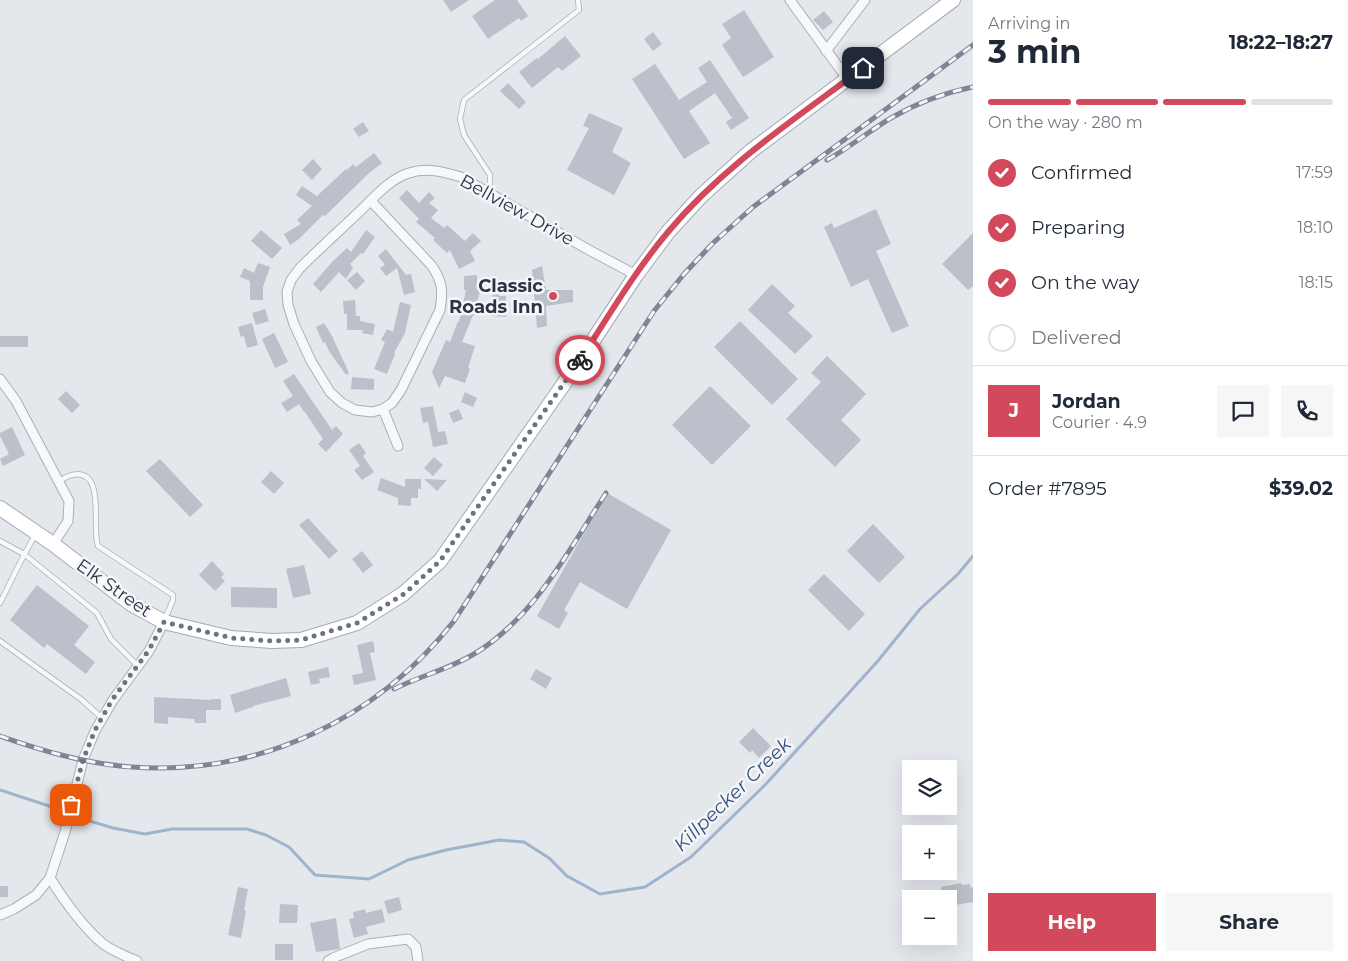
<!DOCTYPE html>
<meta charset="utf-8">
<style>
body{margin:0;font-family:Montserrat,sans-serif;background:#f6f6f7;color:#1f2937;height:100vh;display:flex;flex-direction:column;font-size:19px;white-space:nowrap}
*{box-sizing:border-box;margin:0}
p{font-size:16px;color:#747a83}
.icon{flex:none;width:28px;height:28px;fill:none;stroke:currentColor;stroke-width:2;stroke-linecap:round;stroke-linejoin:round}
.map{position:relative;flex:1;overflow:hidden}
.sheet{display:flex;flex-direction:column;background:#fff;width:375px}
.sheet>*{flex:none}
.fabs{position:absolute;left:902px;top:760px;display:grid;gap:10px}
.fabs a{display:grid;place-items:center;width:55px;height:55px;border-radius:0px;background:#fff;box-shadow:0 5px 20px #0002;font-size:25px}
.pin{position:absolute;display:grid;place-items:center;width:42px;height:42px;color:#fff;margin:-21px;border-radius:10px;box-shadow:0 2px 8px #0006}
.courier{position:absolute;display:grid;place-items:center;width:50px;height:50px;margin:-25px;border:4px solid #d1495b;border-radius:50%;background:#fff;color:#222;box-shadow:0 1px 6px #0007}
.head em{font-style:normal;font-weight:700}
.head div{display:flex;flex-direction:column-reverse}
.head{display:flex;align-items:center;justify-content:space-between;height:85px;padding:0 15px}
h1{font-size:32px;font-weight:700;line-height:38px}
.bar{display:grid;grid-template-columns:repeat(4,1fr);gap:8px 5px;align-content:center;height:60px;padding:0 15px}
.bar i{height:6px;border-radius:4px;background:#e0e1e3}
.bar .active{background:#d1495b}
.bar p{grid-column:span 4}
.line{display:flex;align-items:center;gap:12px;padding:0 15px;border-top:1px solid #e0e1e3}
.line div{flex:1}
.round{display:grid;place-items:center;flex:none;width:52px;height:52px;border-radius:0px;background:#f6f6f7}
ol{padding:0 15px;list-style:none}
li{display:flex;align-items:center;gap:15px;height:55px}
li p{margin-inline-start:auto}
li .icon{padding:5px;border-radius:50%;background:#d1495b;color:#fff;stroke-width:4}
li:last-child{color:#747a83}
li i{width:28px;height:28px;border:2px solid #e0e1e3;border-radius:50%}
.cta{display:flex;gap:10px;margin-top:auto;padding:10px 15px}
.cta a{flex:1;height:58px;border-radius:0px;background:#d1495b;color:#fff;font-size:20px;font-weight:700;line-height:58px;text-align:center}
.cta a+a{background:#f6f6f7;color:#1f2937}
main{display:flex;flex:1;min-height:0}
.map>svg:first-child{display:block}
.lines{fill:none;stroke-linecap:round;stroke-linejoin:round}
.stream{stroke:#9fb4cc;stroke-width:3}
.building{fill:#bbc0ca}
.service-casing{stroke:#a9aeb7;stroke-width:6}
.minor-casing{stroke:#a9aeb7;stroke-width:11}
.primary-casing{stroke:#a3abb8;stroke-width:16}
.service{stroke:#f7f8fa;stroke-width:4.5}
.minor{stroke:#f7f8fa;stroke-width:9}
.primary{stroke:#fff;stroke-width:14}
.rail-casing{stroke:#7d8696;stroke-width:5}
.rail{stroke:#f4f6f9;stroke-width:3;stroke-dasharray:9;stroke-linecap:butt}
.done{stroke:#6c737f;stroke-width:5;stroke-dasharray:0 9}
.route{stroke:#d1495b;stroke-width:6}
.poi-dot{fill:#d1495b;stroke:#f4f6f9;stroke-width:2}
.labels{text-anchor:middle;stroke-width:5;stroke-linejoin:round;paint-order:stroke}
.street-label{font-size:18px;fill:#2b3445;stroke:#f4f6f9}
.poi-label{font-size:18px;font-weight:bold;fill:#2b3445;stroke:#f4f6f9;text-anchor:end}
.water-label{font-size:19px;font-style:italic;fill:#34527a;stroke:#f4f6f9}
</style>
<main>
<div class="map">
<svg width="973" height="961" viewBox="0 0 973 961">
<rect width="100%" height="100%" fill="#e4e7ec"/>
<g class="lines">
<path class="stream" d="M0 790 49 806 93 822 113 828 145 834 172 829H247L266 835 289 847 315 875 369 879 408 860 446 850 499 840 524 842 549 858 567 876 600 894 645 887 691 857 765 785 877 662 920 609 958 574 973 556"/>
</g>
<g class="building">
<path d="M443 0H469L451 12Z"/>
<path d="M495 0H517L528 16 521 21 519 18 488 39 472 16Z"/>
<path d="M744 10 774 57 743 77 722 45 731 38 722 24Z"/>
<path d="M824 11 833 22 823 30 813 20Z"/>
<path d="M653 32 662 44 653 51 644 39Z"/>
<path d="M565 36 581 56 562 71 558 67 532 88 519 72 537 58 538 59Z"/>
<path d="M710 60 749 118 731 130 726 122 732 118 715 93 689 111 710 143 684 159 632 79 655 64 679 100 707 82 698 68Z"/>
<path d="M508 83 526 102 519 109 500 91Z"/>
<path d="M589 113 623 128 612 152 631 163 614 195 567 170 589 128 583 126Z"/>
<path d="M363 122 369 131 359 137 353 129Z"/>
<path d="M374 153 382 163 368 174 325 216 323 215 299 239 290 245 284 234 301 224 297 220 312 206 296 195 302 186 317 196 346 169 347 170 353 164 356 167Z"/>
<path d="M313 159 322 169 312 180 302 170Z"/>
<path d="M407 190 419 203 429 192 435 198 429 203 438 210 431 218 444 228 447 225 465 241 473 233 481 241 470 251 475 261 459 269 450 250 447 253 433 240 435 238 416 222 419 219 399 198Z"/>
<path d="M876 209 891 244 876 251 909 326 892 333 868 279 851 287 824 227 832 223 834 228Z"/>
<path d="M261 230 282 248 272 259 251 241Z"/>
<path d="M366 230 375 237 363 254 361 253 350 264 353 268 346 279 339 272 321 292 313 284 332 262 347 248 351 252Z"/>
<path d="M973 233V286L968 290 942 264Z"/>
<path d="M386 249 406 275 411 274 415 292 404 295 397 268 386 276 380 268 385 265 378 256Z"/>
<path d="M258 263 270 267 263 287V300H250V281L240 277 244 268 254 273Z"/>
<path d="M542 266 546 290H573V302L546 306 547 326 537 328 532 270Z"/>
<path d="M357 272 365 281 356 290 347 280Z"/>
<path d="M477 275V284L482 282 474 316 473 315 462 342 475 346 468 368 470 369 465 383 445 376 439 388 432 372 446 340 450 342 458 321 459 322 466 290H464V276Z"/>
<path d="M495 279 499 296H506V317L492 316 493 280Z"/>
<path d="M772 284 795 306 788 313 813 336 795 354 748 310Z"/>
<path d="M355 300 356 316H360V321L375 324 373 335 362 333 363 330H347V314H344L343 301Z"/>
<path d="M400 302 411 305 405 333 394 353 395 354 387 374 374 369 385 342 381 340 387 329 393 332Z"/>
<path d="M265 309 269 321 256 325 252 313Z"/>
<path d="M740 321 798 379 772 405 714 347Z"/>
<path d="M252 323 258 345 247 348 244 336 241 337 238 327Z"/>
<path d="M324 323 332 336 349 373 346 375 329 351 325 342 323 343 316 327Z"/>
<path d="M274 333 288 362 275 368 262 339Z"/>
<rect x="0" y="336" width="28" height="11"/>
<path d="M827 356 866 394 841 420 861 440 835 467 786 419 821 382 811 373Z"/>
<path d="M294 374 332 430 336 426 343 434 326 452 318 444 323 439 305 412H304L299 404 287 412 281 403 293 396 283 381Z"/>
<path d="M352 377 374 379V390L351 389Z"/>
<path d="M710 386 751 426 712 465 672 425Z"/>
<path d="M66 391 80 405 72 413 58 399Z"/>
<path d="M465 392 477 398 473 407 461 402Z"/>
<path d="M433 406 438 432 445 431 448 444 433 447 428 422 423 423 420 408Z"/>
<path d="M459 409 463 419 453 423 449 413Z"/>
<path d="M12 427 25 455 3 466 0 459 9 454 0 436V433Z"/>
<path d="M359 443 366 453 363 456 374 472 362 480 354 470 360 466 349 450Z"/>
<path d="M434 457 443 465 433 476 424 468Z"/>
<path d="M160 459 203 505 190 517 146 471Z"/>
<path d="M271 471 284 483 274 494 261 482Z"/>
<path d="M381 478 405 487V479H421V489H418V498H411V506L398 505V498L377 490Z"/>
<path d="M424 479 447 480 437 491Z"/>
<path d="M607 493 671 530 627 609 580 582 564 610 568 613 559 629 537 616Z"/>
<path d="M308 518 338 551 329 559 299 525Z"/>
<path d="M873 524 905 557 879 583 847 551Z"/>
<path d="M362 551 373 565 363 573 352 559Z"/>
<path d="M212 561 224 574 221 577 225 581 215 591 199 575Z"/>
<path d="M304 565 311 594 293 598 286 569Z"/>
<path d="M824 574 865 614 849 631 808 590Z"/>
<path d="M37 585 89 626 74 645 95 662 86 674 47 644 44 648 10 620Z"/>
<path d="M231 587 277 588V608L231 607Z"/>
<path d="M373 641 375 652 370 653 376 680 354 685 352 675 363 673 357 645Z"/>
<path d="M328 667 330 677 319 679 320 683 311 685 308 672Z"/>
<path d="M536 669 552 678 546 689 530 679Z"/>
<path d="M286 678 291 696 253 706V707L235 713 230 695Z"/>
<path d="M154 697 211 700V699H221V710H206V723H195L194 719 168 717V724L154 723Z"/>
<path d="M753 728 771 746 759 758 752 750 750 753 739 742Z"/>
<path d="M961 883 962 885 970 884 971 888 973 887V902L949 906V899H943L941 887Z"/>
<rect x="0" y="886" width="8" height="11"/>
<path d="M238 887 248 889 244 910 246 911 241 938 228 935Z"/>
<path d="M399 897 402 910 388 914 384 901Z"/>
<path d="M280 904 298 905 297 923H279Z"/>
<path d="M365 909 366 913 382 909 385 922 366 927 368 934 354 938 349 919 354 918 353 912Z"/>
<path d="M336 918 340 949 316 952 310 923Z"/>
<rect x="275" y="944" width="18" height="16"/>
</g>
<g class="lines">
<defs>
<g id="service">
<path d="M490 193V175L464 135 460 119 464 100 579 10 578 0"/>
<path d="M58 482C63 479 67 476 72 475 107 467 91 529 98 546L173 595V600L164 621"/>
<path d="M0 541 24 554 97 613 111 639 138 666"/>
<path d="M0 603C12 580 22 556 36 534"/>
<path d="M0 641 82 700 102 718"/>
</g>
<g id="minor">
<path d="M790 0 848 80"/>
<path d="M826 51 865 0"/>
<path d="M371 201 432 266C443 283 443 291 440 310L401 390 392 403 383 409 372 412 355 410 342 403 330 392 311 361 294 324 288 305 287 292 291 280 300 268C319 249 339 231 358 213 373 199 389 179 409 173 427 167 444 172 461 177L589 250 636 275"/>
<path d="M0 379 16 401 69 501 68 521 53 544"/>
<path d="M383 409 398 446"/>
<path d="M0 915 14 909 36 895 50 878"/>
<path d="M137 961C125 956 112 951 102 943 81 925 65 902 50 878L65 832 83 760 95 731 113 700 149 651 164 622"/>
<path d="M328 961 333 958 368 944 408 939 416 947 418 961"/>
</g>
<path id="primary" d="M0 508 53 544 131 604 164 622 231 638 272 641 301 640 357 623 403 594 440 561 577 365 636 275 668 232 701 196 751 151 953 0"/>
</defs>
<use href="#service" class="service-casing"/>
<use href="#minor" class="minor-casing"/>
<use href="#primary" class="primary-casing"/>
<use href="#service" class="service"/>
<use href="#minor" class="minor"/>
<use href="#primary" class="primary"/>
<defs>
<g id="rail">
<path d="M827 160C849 148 869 131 891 118 917 103 944 93 973 87"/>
<path d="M394 689C420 676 449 669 474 654 535 617 568 551 606 493"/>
<path d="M0 736C43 751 87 764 132 767 259 776 376 720 454 621L654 311 684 274 713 243 753 207 973 45"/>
</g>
</defs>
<use href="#rail" class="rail-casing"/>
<use href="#rail" class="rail"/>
</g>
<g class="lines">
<path class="done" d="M71 805 83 760 95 730 112 700 149 650 164 622 232 638 272 641 301 640 357 623 404 594 440 561 580 360"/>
<path class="route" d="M580 360C608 317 635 271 668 232 723 166 795 119 863 68"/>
</g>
<circle class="poi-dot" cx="553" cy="296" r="5"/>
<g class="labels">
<g class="street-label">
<text transform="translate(517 210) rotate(29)" y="6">Bellview Drive</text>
<text transform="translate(114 588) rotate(35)" y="6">Elk Street</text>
</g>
<g class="poi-label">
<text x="543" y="292">Classic<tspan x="543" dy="21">Roads Inn</tspan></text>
</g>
<g class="water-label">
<text transform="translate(732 794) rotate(-44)" y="7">Killpecker Creek</text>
</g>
</g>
</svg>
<div class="fabs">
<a><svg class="icon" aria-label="layers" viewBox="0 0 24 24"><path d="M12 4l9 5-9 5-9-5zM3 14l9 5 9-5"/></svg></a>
<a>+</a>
<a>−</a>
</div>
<div class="pin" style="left:71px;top:805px;background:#ea580c"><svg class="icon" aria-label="bag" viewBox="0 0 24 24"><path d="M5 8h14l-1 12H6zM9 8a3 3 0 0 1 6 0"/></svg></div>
<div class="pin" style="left:863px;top:68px;background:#1f2937"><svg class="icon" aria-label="home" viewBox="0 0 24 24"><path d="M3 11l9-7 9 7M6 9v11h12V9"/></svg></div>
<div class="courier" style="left:580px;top:360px"><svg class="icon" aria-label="bike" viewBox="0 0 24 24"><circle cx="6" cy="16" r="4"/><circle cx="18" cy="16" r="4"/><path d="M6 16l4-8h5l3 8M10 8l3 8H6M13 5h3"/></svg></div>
</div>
<section class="sheet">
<div class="head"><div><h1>3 min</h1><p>Arriving in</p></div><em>18:22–18:27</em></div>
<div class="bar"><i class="active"></i><i class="active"></i><i class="active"></i><i></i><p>On the way · 280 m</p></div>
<ol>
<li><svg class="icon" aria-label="check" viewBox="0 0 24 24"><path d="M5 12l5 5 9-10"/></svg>Confirmed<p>17:59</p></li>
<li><svg class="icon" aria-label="check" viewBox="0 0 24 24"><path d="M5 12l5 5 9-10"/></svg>Preparing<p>18:10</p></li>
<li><svg class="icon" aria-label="check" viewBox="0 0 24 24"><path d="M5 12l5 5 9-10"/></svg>On the way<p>18:15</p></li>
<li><i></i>Delivered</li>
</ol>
<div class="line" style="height:90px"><b class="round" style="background:#d1495b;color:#fff">J</b><div><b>Jordan</b><p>Courier · 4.9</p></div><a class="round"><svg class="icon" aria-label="chat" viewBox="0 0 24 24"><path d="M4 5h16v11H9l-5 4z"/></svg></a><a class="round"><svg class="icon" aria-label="phone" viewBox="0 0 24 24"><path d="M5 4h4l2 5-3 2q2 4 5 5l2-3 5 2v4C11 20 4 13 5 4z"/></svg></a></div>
<div class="line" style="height:65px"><div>Order #7895</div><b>$39.02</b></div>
<div class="cta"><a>Help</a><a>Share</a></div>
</section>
</main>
